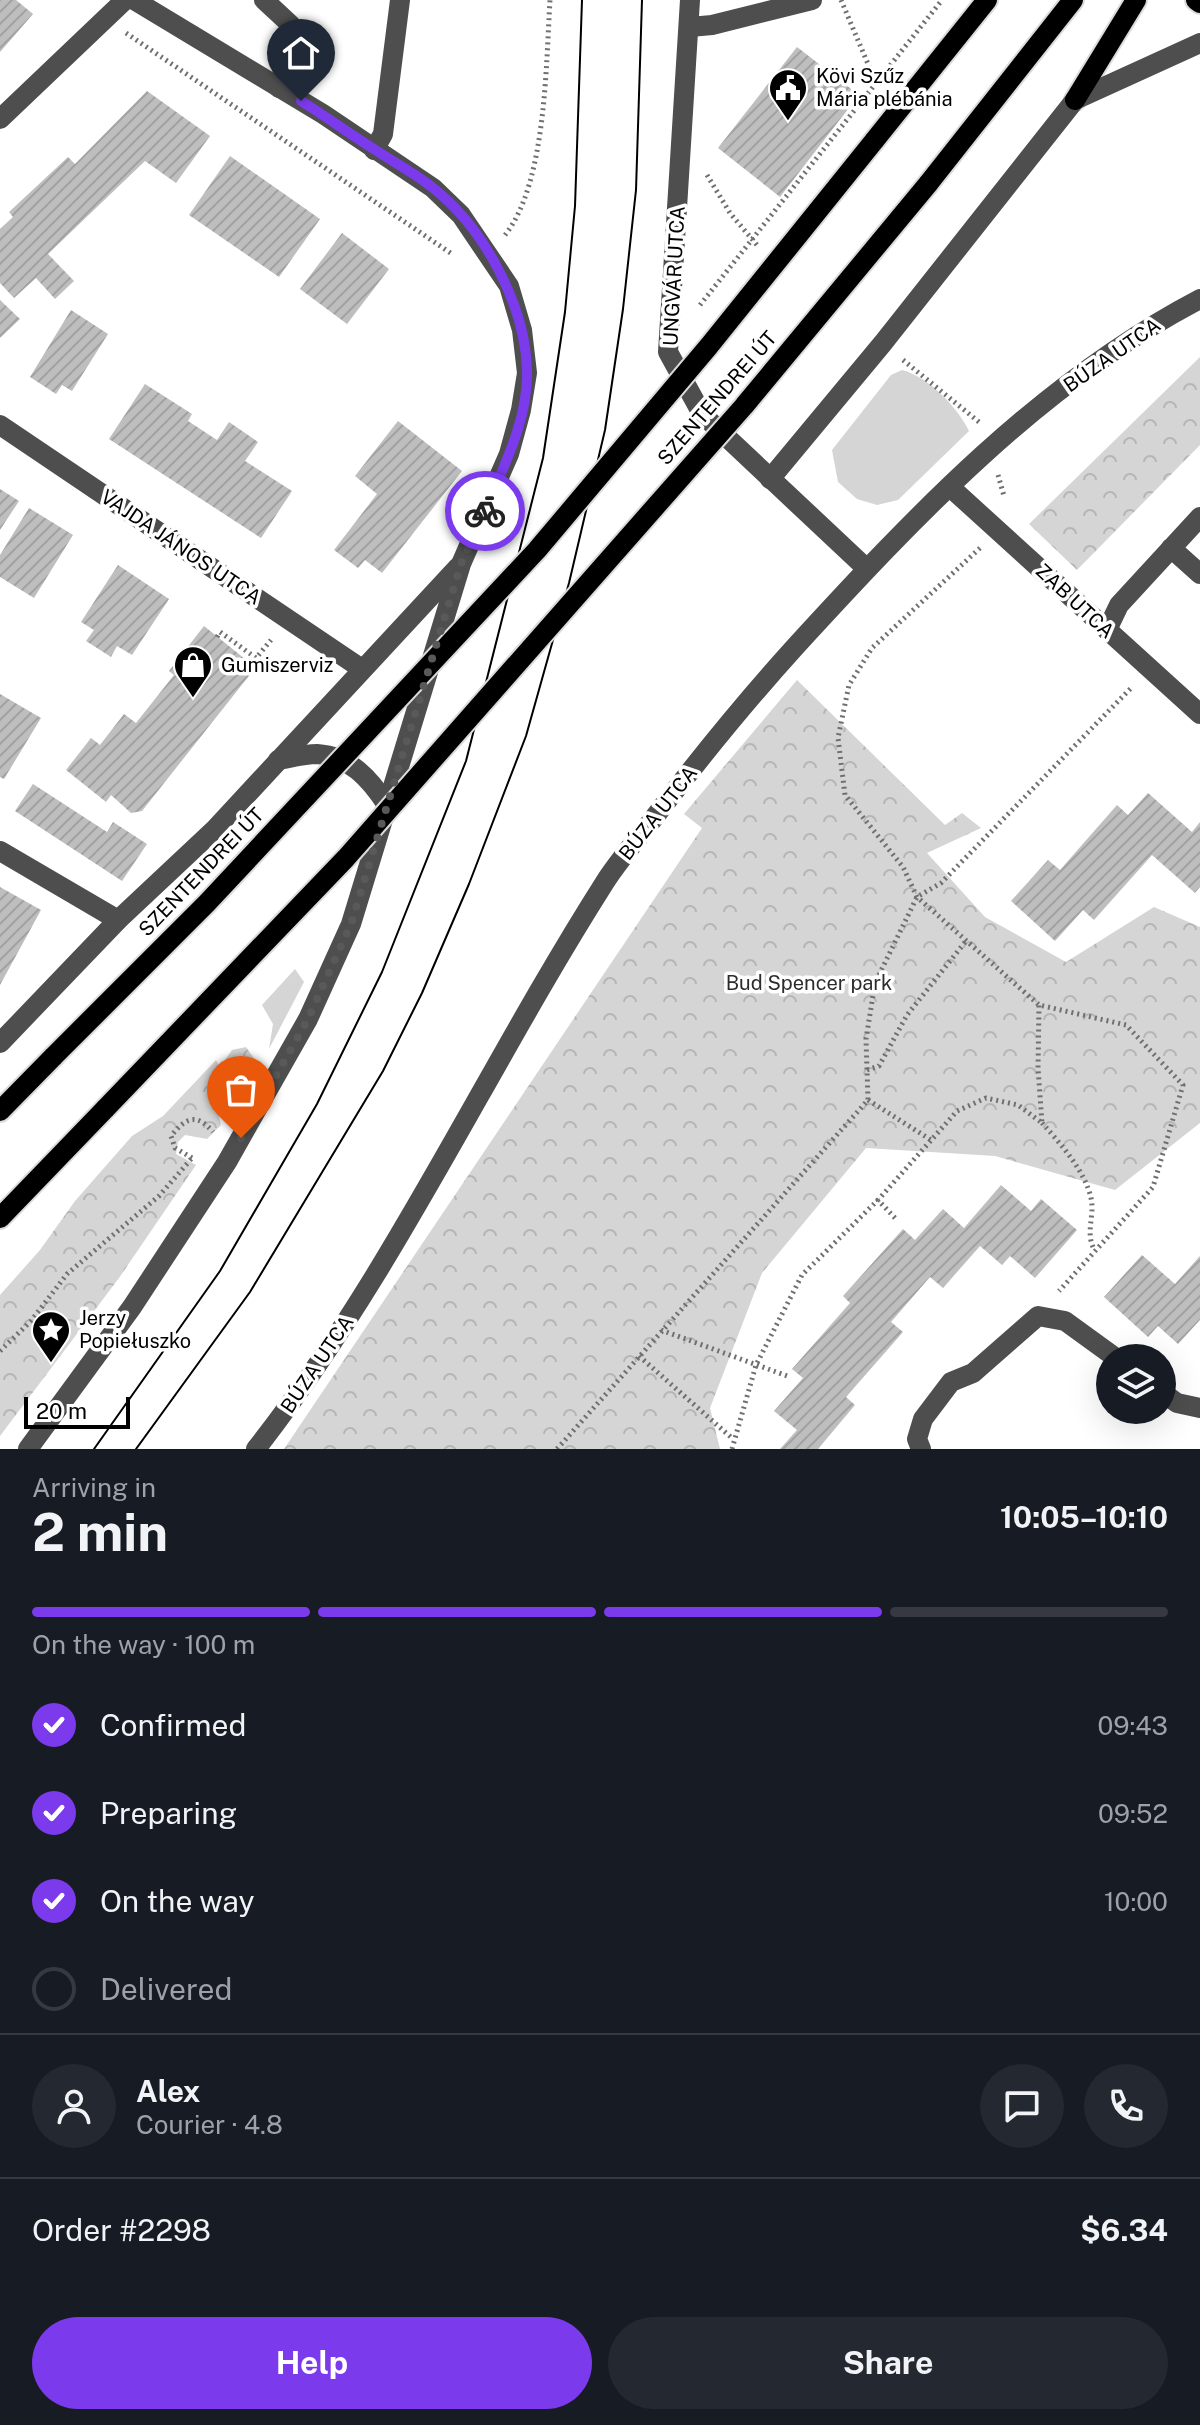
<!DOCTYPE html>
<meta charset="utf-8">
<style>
body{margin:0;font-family:"Public Sans",sans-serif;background:#242831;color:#f1f3f6;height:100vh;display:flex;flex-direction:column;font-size:30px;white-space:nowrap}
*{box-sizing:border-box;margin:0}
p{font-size:26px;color:#9ea1a6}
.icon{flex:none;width:44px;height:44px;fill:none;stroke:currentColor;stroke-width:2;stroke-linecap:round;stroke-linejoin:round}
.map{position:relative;height:1449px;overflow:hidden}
.side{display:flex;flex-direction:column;background:#171b24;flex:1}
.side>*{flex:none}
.tools{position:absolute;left:1096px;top:1344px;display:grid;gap:16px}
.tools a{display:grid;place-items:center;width:80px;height:80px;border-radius:50%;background:#171b24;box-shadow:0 8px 32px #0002;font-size:40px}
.scale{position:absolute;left:24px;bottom:20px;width:106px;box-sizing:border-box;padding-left:8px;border:4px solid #000;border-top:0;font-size:22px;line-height:28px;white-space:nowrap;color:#000;-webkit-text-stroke:6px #fff;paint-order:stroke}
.pin{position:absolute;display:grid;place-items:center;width:68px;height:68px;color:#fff;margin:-82px -34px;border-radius:50% 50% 50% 0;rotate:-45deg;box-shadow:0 0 8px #0007}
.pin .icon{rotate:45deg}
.courier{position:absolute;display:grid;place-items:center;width:80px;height:80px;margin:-40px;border:6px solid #7c3aed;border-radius:50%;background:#fff;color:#222;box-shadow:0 2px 10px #0007}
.headline em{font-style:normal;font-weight:700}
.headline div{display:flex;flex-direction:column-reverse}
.headline{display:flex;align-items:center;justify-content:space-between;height:136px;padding:0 32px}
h1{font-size:52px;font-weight:700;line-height:60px}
.bar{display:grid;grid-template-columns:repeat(4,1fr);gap:12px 8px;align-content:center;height:96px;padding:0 32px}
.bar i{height:10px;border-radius:6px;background:#363941}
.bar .on{background:#7c3aed}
.bar p{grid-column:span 4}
.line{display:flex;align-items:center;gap:20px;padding:0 32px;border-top:2px solid #363941}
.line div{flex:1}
.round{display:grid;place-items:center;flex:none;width:84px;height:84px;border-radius:42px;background:#242831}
ol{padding:0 32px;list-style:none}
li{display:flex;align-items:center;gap:24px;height:88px}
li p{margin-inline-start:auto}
li .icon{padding:8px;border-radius:50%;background:#7c3aed;color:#fff;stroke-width:4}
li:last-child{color:#9ea1a6}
li i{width:44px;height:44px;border:4px solid #363941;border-radius:50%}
.button{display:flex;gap:16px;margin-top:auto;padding:16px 32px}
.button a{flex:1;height:92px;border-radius:48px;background:#7c3aed;color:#fff;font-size:32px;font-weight:700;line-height:92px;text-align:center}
.button a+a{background:#242831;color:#f1f3f6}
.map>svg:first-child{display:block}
.grass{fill:#d5d5d5}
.forest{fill:url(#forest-crowns)}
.building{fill:url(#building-hatch)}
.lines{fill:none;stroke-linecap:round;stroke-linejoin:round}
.major-casing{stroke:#dbdbdb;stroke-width:24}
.path{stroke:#707070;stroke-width:5;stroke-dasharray:2 4;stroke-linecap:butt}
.minor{stroke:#4e4e4e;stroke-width:20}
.major{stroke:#000;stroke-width:20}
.tram{stroke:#000;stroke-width:2}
.major-bridge-casing{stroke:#dbdbdb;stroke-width:24;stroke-linecap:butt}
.major-bridge{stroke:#000;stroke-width:20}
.done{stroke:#595959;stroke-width:8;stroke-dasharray:0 14.4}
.route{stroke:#7c3aed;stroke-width:10}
.labels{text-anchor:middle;stroke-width:7;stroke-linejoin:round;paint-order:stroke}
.poi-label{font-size:20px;fill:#000;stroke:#fff;text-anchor:start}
.street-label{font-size:20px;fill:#000;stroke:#fff}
.park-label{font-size:20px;fill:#2c2c2c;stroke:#fff}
</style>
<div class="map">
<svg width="1200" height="1449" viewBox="0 0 1200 1449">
<defs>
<pattern id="forest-crowns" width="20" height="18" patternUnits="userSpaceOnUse" patternTransform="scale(2)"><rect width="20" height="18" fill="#d5d5d5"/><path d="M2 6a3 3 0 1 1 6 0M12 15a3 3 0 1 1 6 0" fill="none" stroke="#b5b5b5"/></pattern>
<pattern id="building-hatch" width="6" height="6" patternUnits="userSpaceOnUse" patternTransform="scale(2)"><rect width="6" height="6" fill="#bebebe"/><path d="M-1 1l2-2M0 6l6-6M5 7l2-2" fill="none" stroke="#a2a2a2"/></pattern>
</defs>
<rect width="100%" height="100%" fill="#fff"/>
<g class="grass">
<path d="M902 370C929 377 957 407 969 431L898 500 877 505 857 499 838 482 832 450 891 375Z"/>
<path d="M295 969 304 982 269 1049 273 1024 262 1005Z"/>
</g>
<g class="forest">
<path d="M1200 357V445L1077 570 1029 524Z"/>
<path d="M797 680 945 825 962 813 981 828 927 853 985 917 1066 962 1154 907 1200 927V1123L1115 1190 995 1156 866 1148 762 1273 710 1408 720 1449H284L702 828 684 814Z"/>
<path d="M246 1047 258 1064 237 1101 228 1103 219 1116 221 1125 207 1139 185 1135 178 1142 176 1154 196 1165 119 1278 0 1436V1295L40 1250 75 1201 132 1136 163 1116 216 1060 220 1067 232 1050Z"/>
</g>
<g class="building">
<path d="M0 0H16L33 14 0 52Z"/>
<path d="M797 47 859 95 780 197 718 148Z"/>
<path d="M147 91 210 136 176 183 145 161 48 254 74 281 55 299 36 278 14 298 0 283V229L13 217 9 212 68 157 75 164Z"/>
<path d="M230 156 320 219 279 277 189 215Z"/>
<path d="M342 233 389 269 347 324 300 289Z"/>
<path d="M0 300 20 319 0 338Z"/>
<path d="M71 310 108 334 72 391 62 385 56 394 30 377Z"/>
<path d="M145 384 192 414 188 421 217 440 229 422 258 442 245 461 292 491 261 538 109 439Z"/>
<path d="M398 421 462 471 382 573 365 560 358 568 334 550 377 494 355 476Z"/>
<path d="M0 489 19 501 0 530Z"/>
<path d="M29 508 73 535 34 598 0 577V555Z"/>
<path d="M118 565 169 599 132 655 117 646 111 657 86 641 94 630 81 622Z"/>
<path d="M204 626 250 663 252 672 142 811 131 813 111 795 106 802 66 770 91 738 100 745 124 714 136 723 174 675 169 671Z"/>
<path d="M0 694 41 718 4 779 0 777Z"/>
<path d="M33 784 107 832 113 822 147 844 122 881 15 811Z"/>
<path d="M1148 793 1192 832 1200 822V887L1195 893 1152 855 1094 920 1083 910 1055 941 1011 901 1048 860 1060 870 1117 805 1128 815Z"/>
<path d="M0 887 41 910 0 985Z"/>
<path d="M1001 1185 1031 1211 1041 1199 1077 1230 1035 1278 1010 1256 1002 1265 980 1246 943 1288 930 1277 891 1322 903 1332 846 1397 855 1405 818 1449H780L797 1430 774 1411 803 1378 792 1369 850 1303 843 1296 903 1229 915 1240 943 1209 964 1228Z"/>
<path d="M1142 1255 1175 1284 1200 1256V1320L1178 1344 1158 1326 1148 1337 1104 1297Z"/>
</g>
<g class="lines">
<defs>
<g id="major">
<path d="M1196 0 1200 3"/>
<path d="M1075 100 1136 0"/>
<path d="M874 141 987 0"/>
<path d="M928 184 1073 0"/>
<path d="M0 1111 54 1056"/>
<path d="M0 1218 106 1108"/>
</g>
</defs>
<use href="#major" class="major-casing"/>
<g class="path">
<path d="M841 0 876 83"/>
<path d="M126 33 452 254"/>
<path d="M707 175 730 213 757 245"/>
<path d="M505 235C546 184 546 65 550 0"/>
<path d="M700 305 942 0"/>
<path d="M903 360 979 422"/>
<path d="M998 475 1004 496"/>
<path d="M980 548 872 648 849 685 838 738 845 795 903 867 917 897 1039 1005 1126 1025 1183 1085 1153 1187 1059 1291"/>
<path d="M217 637 220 632 256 658 271 640"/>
<path d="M867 1070 879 1066 907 1015 966 941"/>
<path d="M868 1100 931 1140"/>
<path d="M1042 1123C1060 1143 1085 1171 1091 1198 1095 1216 1085 1232 1094 1249"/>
<path d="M192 1158 175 1148 171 1136C186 1117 197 1113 213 1132"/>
<path d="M895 1218 878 1200 957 1111 986 1098 1018 1105 1042 1123 1038 1068 1039 1005"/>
<path d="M661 1330 790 1377"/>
<path d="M0 1351 31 1321 67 1274 159 1196 192 1158"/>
<path d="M639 1356 733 1439"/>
<path d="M557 1449 868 1100 866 1039 875 983 917 897 941 883 1132 687"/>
<path d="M732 1449 756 1365 802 1275 878 1200"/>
</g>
<g class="minor">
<path d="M264 0 291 25 296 60 279 88"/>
<path d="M690 0 668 352 702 414 867 569"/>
<path d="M690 27 712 25 812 0"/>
<path d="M0 119 125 0"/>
<path d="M374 150 383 134 400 0"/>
<path d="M0 425 362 669"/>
<path d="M770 479 883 343 1075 100 1200 43"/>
<path d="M950 487 1200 714"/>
<path d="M1171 548 1200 574"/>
<path d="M1107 630 1119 605 1200 517"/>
<path d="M278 760C290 758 304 754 317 754 350 756 370 779 387 805"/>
<path d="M0 851 118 920"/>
<path d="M0 1043 118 920 215 829 458 567"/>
<path d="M1162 1392 1177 1403 1200 1408"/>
<path d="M28 1449 132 1307 227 1162 308 1019 351 924 461 564 509 454 521 410 527 373 522 330 509 286 461 215 433 188 323 114 134 0"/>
<path d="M256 1449C393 1274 486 1069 605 882 621 857 642 834 660 810 703 754 747 700 795 647 915 516 1041 382 1200 299"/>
<path d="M921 1449 917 1439 923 1419 951 1382 973 1373 1038 1316 1065 1321 1116 1358"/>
</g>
<use href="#major" class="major"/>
<g class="tram">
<path d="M94 1449 220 1271 317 1104 382 972 466 761 543 458 565 312 575 206 582 0"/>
<path d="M136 1449 250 1292 383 1071 422 993 469 884 526 736 569 583 605 430 623 309 636 190 642 0"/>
</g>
<defs>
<g id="major-bridge">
<path d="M54 1056 207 903 537 550 709 346 874 141"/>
<path d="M106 1108 346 858 744 406 928 184"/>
</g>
</defs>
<use href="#major-bridge" class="major-bridge-casing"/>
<use href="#major-bridge" class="major-bridge"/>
</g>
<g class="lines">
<path class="done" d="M241 1138 308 1019 351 924 461 564 485 511"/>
<path class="route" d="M301 101C327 117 351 135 377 151 395 163 416 174 433 188 484 228 526 306 527 372 528 420 503 468 485 511"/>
</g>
<defs>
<symbol id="civic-pin" viewBox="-11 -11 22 30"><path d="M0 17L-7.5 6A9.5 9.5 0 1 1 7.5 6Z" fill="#000" stroke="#fff"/><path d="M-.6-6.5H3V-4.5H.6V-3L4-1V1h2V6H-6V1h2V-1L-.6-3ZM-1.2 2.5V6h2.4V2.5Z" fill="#fff"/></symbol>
<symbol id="shop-pin" viewBox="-11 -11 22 30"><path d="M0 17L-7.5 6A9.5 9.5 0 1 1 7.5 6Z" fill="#000" stroke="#fff"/><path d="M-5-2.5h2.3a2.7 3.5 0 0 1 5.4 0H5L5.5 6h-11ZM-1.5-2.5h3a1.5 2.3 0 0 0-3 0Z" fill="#fff"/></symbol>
<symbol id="sight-pin" viewBox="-11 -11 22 30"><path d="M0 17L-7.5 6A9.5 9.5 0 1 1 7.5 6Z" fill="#000" stroke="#fff"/><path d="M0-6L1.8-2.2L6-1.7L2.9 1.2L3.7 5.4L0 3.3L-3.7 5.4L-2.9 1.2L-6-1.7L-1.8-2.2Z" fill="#fff"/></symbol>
</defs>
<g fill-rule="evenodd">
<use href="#civic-pin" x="766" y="66" width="44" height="60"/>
<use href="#shop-pin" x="171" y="643" width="44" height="60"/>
<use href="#sight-pin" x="29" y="1308" width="44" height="60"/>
</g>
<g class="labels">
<g class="poi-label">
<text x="816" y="83">Kövi Szűz<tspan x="816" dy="23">Mária plébánia</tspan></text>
<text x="221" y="672">Gumiszerviz</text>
<text x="79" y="1325">Jerzy<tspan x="79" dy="23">Popiełuszko</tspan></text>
</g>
<g class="street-label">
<text transform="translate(674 276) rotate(-87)" y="7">UNGVÁR UTCA</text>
<text transform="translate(1112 355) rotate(-35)" y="7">BÚZA UTCA</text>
<text transform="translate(717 398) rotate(-49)" y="7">SZENTENDREI ÚT</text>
<text transform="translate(181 547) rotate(34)" y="7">VAJDA JÁNOS UTCA</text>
<text transform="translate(1075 601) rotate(43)" y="7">ZAB UTCA</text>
<text transform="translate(658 813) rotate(-52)" y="7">BÚZA UTCA</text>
<text transform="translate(201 872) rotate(-46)" y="7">SZENTENDREI ÚT</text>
<text transform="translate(317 1364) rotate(-56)" y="7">BÚZA UTCA</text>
</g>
<g class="park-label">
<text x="809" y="990">Bud Spencer park</text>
</g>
</g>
</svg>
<div class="tools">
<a><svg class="icon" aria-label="layers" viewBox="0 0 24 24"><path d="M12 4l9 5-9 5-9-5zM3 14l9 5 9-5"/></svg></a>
</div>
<div class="scale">20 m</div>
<div class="pin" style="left:241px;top:1138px;background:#ea580c"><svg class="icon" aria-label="bag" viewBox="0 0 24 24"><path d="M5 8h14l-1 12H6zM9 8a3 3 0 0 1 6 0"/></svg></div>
<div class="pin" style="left:301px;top:101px;background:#1f2937"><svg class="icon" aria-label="home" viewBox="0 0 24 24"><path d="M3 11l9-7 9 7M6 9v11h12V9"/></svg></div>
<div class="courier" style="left:485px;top:511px"><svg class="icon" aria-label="bike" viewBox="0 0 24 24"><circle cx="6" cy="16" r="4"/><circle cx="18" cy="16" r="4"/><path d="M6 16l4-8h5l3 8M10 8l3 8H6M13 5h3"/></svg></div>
</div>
<section class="side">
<div class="headline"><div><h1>2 min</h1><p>Arriving in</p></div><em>10:05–10:10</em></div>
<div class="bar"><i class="on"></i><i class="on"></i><i class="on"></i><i></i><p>On the way · 100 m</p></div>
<ol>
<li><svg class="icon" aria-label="check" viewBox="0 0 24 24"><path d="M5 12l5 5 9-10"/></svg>Confirmed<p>09:43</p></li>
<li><svg class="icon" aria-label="check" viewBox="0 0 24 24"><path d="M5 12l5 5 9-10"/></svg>Preparing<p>09:52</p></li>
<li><svg class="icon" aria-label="check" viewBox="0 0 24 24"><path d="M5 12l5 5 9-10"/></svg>On the way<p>10:00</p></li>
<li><i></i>Delivered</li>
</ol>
<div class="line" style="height:144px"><a class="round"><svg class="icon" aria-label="person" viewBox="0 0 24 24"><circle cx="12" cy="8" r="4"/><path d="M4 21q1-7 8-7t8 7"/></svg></a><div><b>Alex</b><p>Courier · 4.8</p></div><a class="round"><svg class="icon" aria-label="chat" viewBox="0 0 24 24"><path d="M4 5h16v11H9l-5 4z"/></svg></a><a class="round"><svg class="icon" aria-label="phone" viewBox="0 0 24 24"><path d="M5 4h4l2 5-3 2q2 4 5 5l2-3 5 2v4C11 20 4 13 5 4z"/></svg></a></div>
<div class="line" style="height:104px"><div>Order #2298</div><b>$6.34</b></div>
<div class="button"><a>Help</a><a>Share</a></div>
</section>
